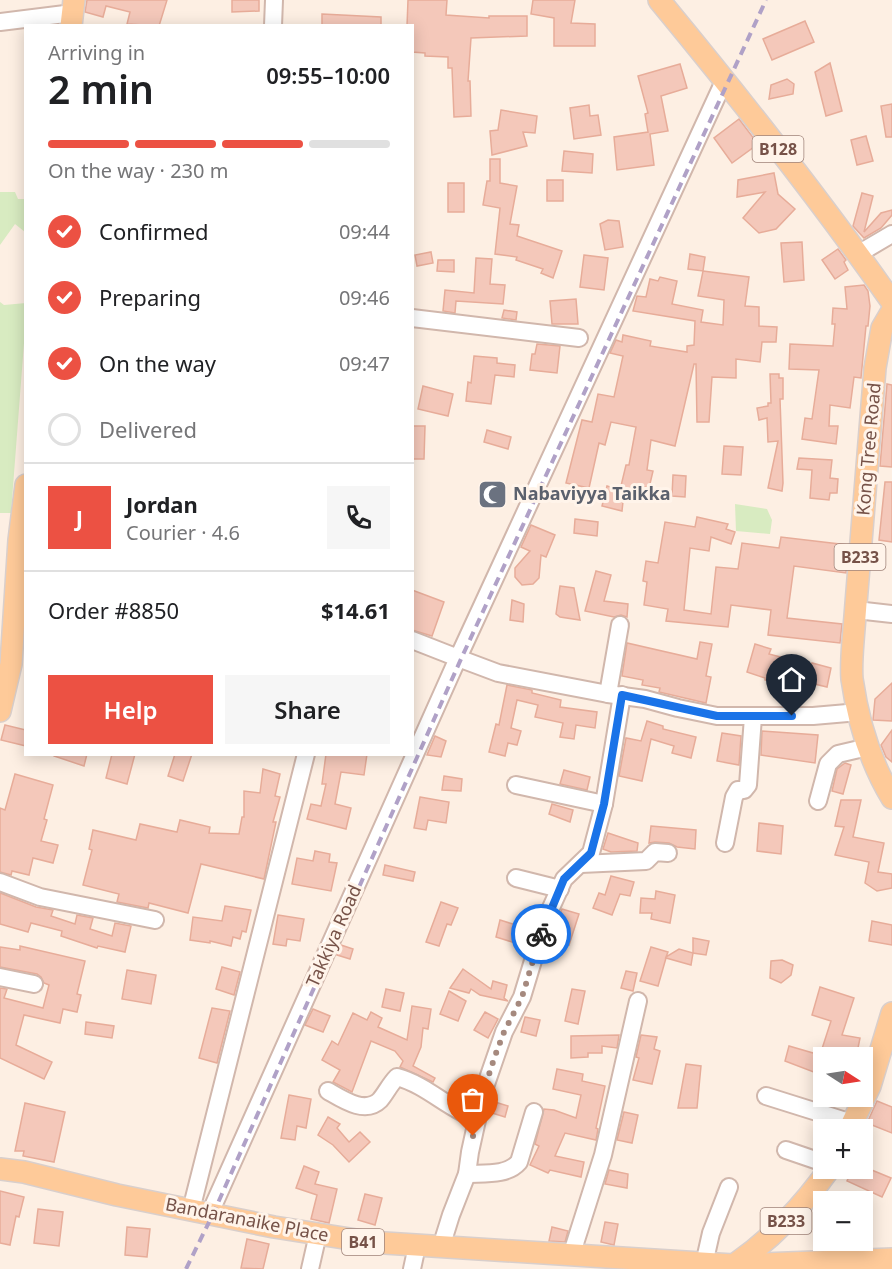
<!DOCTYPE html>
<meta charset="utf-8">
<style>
body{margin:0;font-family:"Noto Sans",sans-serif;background:#f6f6f6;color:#202124;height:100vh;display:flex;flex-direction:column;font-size:22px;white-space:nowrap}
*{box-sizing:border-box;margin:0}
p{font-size:20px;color:#757577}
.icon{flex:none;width:33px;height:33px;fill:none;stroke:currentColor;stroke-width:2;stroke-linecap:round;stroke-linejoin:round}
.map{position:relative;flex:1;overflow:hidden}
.sheet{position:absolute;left:24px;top:24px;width:390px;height:732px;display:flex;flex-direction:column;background:#fff;border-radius:0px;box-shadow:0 3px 15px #0003}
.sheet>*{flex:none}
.needle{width:39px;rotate:102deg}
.tools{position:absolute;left:813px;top:1047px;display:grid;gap:12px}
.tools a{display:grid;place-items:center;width:60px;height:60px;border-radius:0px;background:#fff;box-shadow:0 3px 15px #0003;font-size:30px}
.pin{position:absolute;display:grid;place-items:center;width:51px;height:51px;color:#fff;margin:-62px -26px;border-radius:50% 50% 50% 0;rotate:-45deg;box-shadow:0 0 6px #0007}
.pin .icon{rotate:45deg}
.courier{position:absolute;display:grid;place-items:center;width:60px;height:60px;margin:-30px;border:4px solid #1a73e8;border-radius:50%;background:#fff;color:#222;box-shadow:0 2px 8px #0007}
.summary em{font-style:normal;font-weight:600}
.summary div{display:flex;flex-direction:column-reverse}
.summary{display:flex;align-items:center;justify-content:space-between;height:102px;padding:0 24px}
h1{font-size:39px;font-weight:600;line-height:45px}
.bar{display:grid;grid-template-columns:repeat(4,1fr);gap:9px 6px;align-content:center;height:72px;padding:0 24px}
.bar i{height:8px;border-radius:4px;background:#e0e0e0}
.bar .selected{background:#ec5143}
.bar p{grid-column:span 4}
.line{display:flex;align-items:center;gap:15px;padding:0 24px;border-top:2px solid #e0e0e0}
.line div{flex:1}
.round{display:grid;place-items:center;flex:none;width:63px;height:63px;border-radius:0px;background:#f6f6f6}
ol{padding:0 24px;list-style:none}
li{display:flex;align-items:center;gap:18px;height:66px}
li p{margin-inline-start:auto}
li .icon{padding:6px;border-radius:50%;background:#ec5143;color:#fff;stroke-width:4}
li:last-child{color:#757577}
li i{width:33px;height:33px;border:3px solid #e0e0e0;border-radius:50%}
.button{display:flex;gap:12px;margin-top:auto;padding:12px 24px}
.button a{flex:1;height:69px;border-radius:0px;background:#ec5143;color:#fff;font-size:24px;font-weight:600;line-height:69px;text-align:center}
.button a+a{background:#f6f6f6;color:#202124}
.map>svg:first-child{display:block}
.green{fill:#d8ebc1}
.building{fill:#f4c8ba;stroke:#e7ac99;stroke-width:1.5}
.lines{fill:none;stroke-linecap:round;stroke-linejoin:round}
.minor-casing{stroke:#d1b7ac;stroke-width:20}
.major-casing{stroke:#d9cfcc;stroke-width:24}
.minor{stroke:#fff;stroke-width:16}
.major{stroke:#feca99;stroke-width:21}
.rail{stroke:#b0a1c7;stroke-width:4;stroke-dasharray:9 6;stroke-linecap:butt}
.done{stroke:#a5897e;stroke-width:6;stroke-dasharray:0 10.8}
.route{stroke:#1a73e8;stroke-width:8}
.labels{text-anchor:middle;stroke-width:6;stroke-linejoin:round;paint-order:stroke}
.shield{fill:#fff4ea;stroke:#9f8379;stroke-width:1.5}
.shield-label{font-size:16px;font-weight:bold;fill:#765248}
.street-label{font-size:18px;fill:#765248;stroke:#fff4ea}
.worship-label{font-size:18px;font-weight:bold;fill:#5b616d;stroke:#fff4ea;text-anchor:start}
</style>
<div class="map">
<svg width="892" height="1269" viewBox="0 0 892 1269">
<rect width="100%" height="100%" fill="#fdefe3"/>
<g class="green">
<path d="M0 192H15L18 199H26L25 232 15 224 0 245Z"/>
<path d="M0 302 4 305 26 303 25 330 11 513H0Z"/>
<path d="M735 504 767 509 772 520 770 534 736 531Z"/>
</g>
<g class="building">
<path d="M87 0H167L159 26 127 24 130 12 106 6 103 17 85 12Z"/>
<path d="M232 0H259V11L232 12Z"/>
<path d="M408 0H447L446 15 489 18V16H527V36L471 38 468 81H470L471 116 454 117 452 68H448V57L425 56V53L412 52V26H407Z"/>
<path d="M533 0H575L571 23 595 24V46H554V18L531 14Z"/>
<path d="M322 14 381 17V26H322Z"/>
<path d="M805 21 814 42 772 60 763 39Z"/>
<path d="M830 63 842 111 826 116 815 72Z"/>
<path d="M680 64 687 88 661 96 668 131 650 134 654 165 617 170 614 137 648 132 645 114 648 113 638 76Z"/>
<path d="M787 79 794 84 793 94 769 99 771 85Z"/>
<path d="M892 104V137H886L881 106Z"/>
<path d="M589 105 590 116 598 115 601 135 574 139 570 108Z"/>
<path d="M501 110 537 116 535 133 523 132 527 146 492 155 490 131 498 130Z"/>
<path d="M739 119 758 144 732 163 714 138Z"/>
<path d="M866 136 873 161 857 165 851 140Z"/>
<path d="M564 151 593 154 592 173 562 171Z"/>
<path d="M490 159H500V183L517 186 510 224 519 225 517 236 562 251 553 278 541 273 543 269 516 260 517 257 495 254 500 208 483 205 487 181H490Z"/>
<path d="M774 173 778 194 795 209 776 229 759 233 743 218 765 192 737 197 738 180Z"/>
<rect x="547" y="180" width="16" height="21"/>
<rect x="448" y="183" width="16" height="29"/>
<path d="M862 193 873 196 864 232 881 213 892 210V215L881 228 864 238 853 226Z"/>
<path d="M608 220 619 221 623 247 605 250 600 224Z"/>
<path d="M802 242 804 280 784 282 781 243Z"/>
<path d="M838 249 846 260 844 262 848 270 835 279 822 260Z"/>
<path d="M431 252 433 263 417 266 415 255Z"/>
<path d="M690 254 705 257 703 271 688 269Z"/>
<path d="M584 255 608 258 604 290 580 287Z"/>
<path d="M476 258 492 259 490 284 505 285 503 304 456 301 455 313 443 311 445 290 474 293Z"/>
<path d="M438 260H454V272L437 271Z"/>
<path d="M703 271 749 277 745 306 759 307V326L777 327 776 342H762L760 362 736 359V378L712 377 709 422H697L696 364H694L675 446 651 440 647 470 653 471 649 488 634 485 632 493 624 492 622 511 602 506 607 486 620 490 626 465H629L636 427 611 422 605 445 599 443 589 488 566 483 582 420 592 422 598 394 614 397 623 356 610 353 616 340 622 342 623 335 651 341 650 346 687 352V346L694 345 695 321 633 311 637 296 646 297 650 279 658 281 660 277 677 281 672 304 703 310 701 322 723 325 724 300 698 296Z"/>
<path d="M864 285 868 291 870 306 868 326H866L861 378 854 377 850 408 830 405 829 426H838L836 444 802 439 805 418 812 419 819 370 789 369 790 344 833 346 835 324H832L833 308 847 309 845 287Z"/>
<path d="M576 299 578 324H552L550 301Z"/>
<path d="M504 310 517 312 516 320 502 318Z"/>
<path d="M537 344 560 346 557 373 530 370 532 354H535Z"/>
<path d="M474 356 497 358V363L515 365 514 377 495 375 491 404 466 401 468 382 471 383Z"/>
<path d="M770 374H779V378H783V399H780L783 483 782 491 768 488 778 441 768 442 767 418 759 420 757 408 768 406V403H771Z"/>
<path d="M887 384 892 385V467L880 466Z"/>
<path d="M423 386 453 394 448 416 418 409Z"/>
<path d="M412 426H425L424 459H412Z"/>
<path d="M487 430 511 437 508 449 484 442Z"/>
<path d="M724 446 743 447 741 475 722 474Z"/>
<path d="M799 458 832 460 830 478 838 479 837 493H830L829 500 810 498 812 470 797 469Z"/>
<path d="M673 475 686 476 685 497 672 496Z"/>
<path d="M885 482H892V542L879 540Z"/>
<path d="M697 517 728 524 726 529 735 532 731 544 711 537 709 551 690 548 684 610 711 614 716 567 738 569 742 543 779 548 781 537 848 545 846 573 794 566 787 618 842 624 840 643 768 635 771 610 731 605 728 627 666 621 668 609 644 605 647 582 643 581 646 561 658 563 665 522 695 527Z"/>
<path d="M575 519 598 522 597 536 574 533Z"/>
<path d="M531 525 555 535 546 557 541 555 539 578 533 584 522 585 515 577V568L530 551 521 547Z"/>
<path d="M596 571 611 575 604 601 628 604 627 617 621 615 614 617 585 611Z"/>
<path d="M560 586 574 588 580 620 560 617 556 614Z"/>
<path d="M412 590 444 602 432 636 412 630Z"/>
<path d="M512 600 524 604 523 622 510 620Z"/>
<path d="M700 642 712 644 706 676 711 677 706 703 659 692 660 688 642 685 643 680 622 676 627 643 697 659Z"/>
<path d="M755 644 771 649 769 654 811 665 812 663 831 668 827 687 802 681 800 689 765 680V678L747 672Z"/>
<path d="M892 683V721L873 720 875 699Z"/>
<path d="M507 685 532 690V693L561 700 560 707 597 712 595 728 576 725 574 739 560 737 563 723 535 717 538 705 517 700 511 728 521 731 517 745 508 743 505 756 489 752 496 724 499 725Z"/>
<path d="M647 721 663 726V729L696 737 691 758 672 753 674 746 651 739 642 781 619 776 626 738 641 741Z"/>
<path d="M5 725 26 730V746L1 740Z"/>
<path d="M892 730V762L886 757 881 745Z"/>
<path d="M762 731 818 735 815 763 761 755Z"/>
<path d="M722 733 741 736 739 765 717 761Z"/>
<path d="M435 736 446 741 441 757 427 755Z"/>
<path d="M54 754H87L84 766 54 756Z"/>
<path d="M112 754H135L127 784 106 778Z"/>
<path d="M175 754H192L183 781 168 776Z"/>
<path d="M326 754H367L364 775 341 772 335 804 351 808 346 829 307 819 311 804 321 806 326 784H322Z"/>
<path d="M845 763 851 765 843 794 832 791 837 769Z"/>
<path d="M263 769 280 774 275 796 280 797 273 822H276L264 879 201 864 188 913 149 903 148 908 117 902 119 894 83 885 92 850 89 849 93 830 136 840 140 824 177 832 180 820 210 827 209 833 239 834 242 817H244V791L260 793Z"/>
<path d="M564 770 590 777 587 790 560 784Z"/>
<path d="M15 774 53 785 44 819 47 820 41 841 58 845 53 863 33 858 29 875 12 871 11 875 0 872V808L5 810Z"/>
<path d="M444 776 462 779 461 791 442 790Z"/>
<path d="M420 797 449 802 446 823 428 820 426 830 414 828Z"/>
<path d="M841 800H861L853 837 884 843 878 872 892 874V888L877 891 865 883 869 862 835 855 844 827 835 826Z"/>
<path d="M552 804 573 810 570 822 549 814Z"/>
<path d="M759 823 783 826 781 854 757 851Z"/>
<path d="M651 826 696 830 695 849 677 847 669 843 655 842 649 843Z"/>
<path d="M608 833 638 843 637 851 611 852 603 849Z"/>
<path d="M315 851 330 854 329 862 337 863 331 891 292 884 297 858 313 861Z"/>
<path d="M385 865 415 872 413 881 383 875Z"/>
<path d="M611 876 634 882 630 896 620 894 612 915 593 908 599 893 605 895Z"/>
<path d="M656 891 675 895 670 923 651 919 652 913H640L641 898 655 899Z"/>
<path d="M0 893 36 907 53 910 51 916 75 924 77 915 93 918 90 929 112 936 115 923 131 926 125 952 98 946 97 948 61 936 62 931 31 923 28 932 0 924Z"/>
<path d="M441 902 458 908 451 925 447 924 439 946 426 942Z"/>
<path d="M225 906 251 910 246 932 242 931 240 939 233 937 231 946 210 941V943L190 940 193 917 222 921Z"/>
<path d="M562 909 579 914 569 945 551 939Z"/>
<path d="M278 915 304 919 300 941 287 939 286 946 273 944Z"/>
<path d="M500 920 529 929 525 946 496 937Z"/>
<path d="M872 921 892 925V945L869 941Z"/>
<path d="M693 938 709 941 706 955 693 953Z"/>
<path d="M341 945 353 949 350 959 337 955Z"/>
<path d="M20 946 85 961 77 994 81 995 77 1012 63 1009 60 1023 24 1015 16 1045 52 1062 44 1079 0 1058V988L7 989 4 998 43 1008 49 985 44 983 41 977 37 974 0 967V947L20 950Z"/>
<path d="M651 947 668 952 666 957 679 949 693 953 691 965 666 958 658 986 640 981Z"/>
<path d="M782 960 793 965 791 975 781 983 770 978 771 961Z"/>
<path d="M222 967 240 972 234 995 216 989Z"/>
<path d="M463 969 491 989 493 981 507 985 504 998 508 1001 480 995 471 989 469 993 450 988Z"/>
<path d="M127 970 156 975 151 1004 122 999Z"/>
<path d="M626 971 637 973 633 991 621 988Z"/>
<path d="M820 987 854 998 842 1035 860 1038 856 1058H824V1076L785 1061 789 1046 820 1055 831 1021 812 1015Z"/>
<path d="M386 989 404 993 400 1011 382 1007Z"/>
<path d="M572 989 585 991 578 1024 565 1021Z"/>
<path d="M449 991 466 1001 458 1021 440 1014Z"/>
<path d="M412 1006 431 1009 428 1029 423 1028 421 1047 413 1066 435 1078 433 1082 400 1067 403 1061 395 1051 371 1041 352 1092 333 1082 340 1070 322 1060 332 1041 338 1045 353 1013 367 1020 371 1012 382 1018 378 1027 407 1040Z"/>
<path d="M212 1008 230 1011 217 1063 199 1058Z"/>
<path d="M313 1009 330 1016 323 1032 305 1025Z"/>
<path d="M485 1012 498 1019 488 1038 474 1030Z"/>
<path d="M525 1017 540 1020 536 1036 521 1032Z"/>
<path d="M86 1022 114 1026 112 1038 85 1034Z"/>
<path d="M619 1035 617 1048 602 1046V1053H588V1057L571 1058V1036Z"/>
<path d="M641 1035 657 1037 654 1049 660 1051 652 1084 633 1080 639 1058 636 1057Z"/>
<path d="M686 1064 701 1066 697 1108H678Z"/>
<path d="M557 1069 583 1074 582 1081 605 1086 596 1128 598 1129 596 1140 565 1133 555 1156 584 1162 581 1177 550 1170 548 1173 530 1165 539 1146 535 1144 544 1109 554 1110 576 1118 581 1095 553 1089Z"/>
<path d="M289 1095 311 1099 306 1128 297 1126 295 1140 281 1138Z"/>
<path d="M877 1101 892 1107V1133L867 1123Z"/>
<path d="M495 1102 508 1106 505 1117 492 1113Z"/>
<path d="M25 1103 65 1112 54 1162 23 1156 24 1151H15Z"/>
<path d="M624 1112 638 1115 632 1143 617 1140Z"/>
<path d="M328 1117 340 1124 337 1128 349 1142 360 1132 370 1142 349 1162 333 1145 318 1135Z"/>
<path d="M304 1166 319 1172 315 1184 337 1189 329 1223 311 1219 317 1195 296 1188Z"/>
<path d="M862 1166 891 1178 882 1197 847 1181 853 1168H862Z"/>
<path d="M609 1170 628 1174 627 1188 605 1184Z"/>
<path d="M0 1191 24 1197 19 1217 16 1216 10 1245 0 1243Z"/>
<path d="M365 1194 382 1198 375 1225 358 1220Z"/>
<path d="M38 1209 63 1212 59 1246 34 1243Z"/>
<path d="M605 1222 618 1224 614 1245 601 1242Z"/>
<path d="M127 1227 150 1229 147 1257 125 1255Z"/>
<path d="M552 1227 568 1231 565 1242 549 1241Z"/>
<path d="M247 1239 269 1244 263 1269 241 1268Z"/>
</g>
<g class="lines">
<defs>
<g id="minor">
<path d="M0 22 73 13"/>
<path d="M273 26 274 0"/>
<path d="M858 254 892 234"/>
<path d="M412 318 579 338"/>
<path d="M856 610 892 614"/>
<path d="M412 640 458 658 725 79"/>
<path d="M608 694 620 625"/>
<path d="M516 785 604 804"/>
<path d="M818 801 828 764 838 754 868 747"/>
<path d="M725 843 734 797 738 790H744L748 785 753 717"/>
<path d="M581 864 646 861 655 852 668 853"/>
<path d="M516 878 560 889"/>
<path d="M0 882 40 897 155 920"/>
<path d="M0 977 34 984"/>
<path d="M328 1091C342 1099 365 1115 380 1100 386 1093 390 1084 397 1077 427 1085 448 1109 477 1119"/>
<path d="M766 1096 852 1123"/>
<path d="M786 1150 824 1163"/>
<path d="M467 1174C484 1173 507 1176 519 1162L534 1112"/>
<path d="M191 1210 306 754"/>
<path d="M210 1213 458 658 498 673 608 694 645 699 678 708 717 716H813L859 712"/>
<path d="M441 1247 451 1215 467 1174 470 1152 483 1093 504 1032 522 997 545 921 564 879 591 853 604 804 622 695"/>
<path d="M571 1256 603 1155 638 1001"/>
<path d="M704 1264 711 1233 729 1187"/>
<path d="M310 1269 318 1234"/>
<path d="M412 1269 417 1246"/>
</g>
<g id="major">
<path d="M659 0C740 98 819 198 892 302"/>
<path d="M71 26 74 0"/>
<path d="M892 311 882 328 875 368 853 641C852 654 851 667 852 679 858 721 870 762 892 798"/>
<path d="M0 711 11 664 19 540 26 485"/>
<path d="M849 1130 870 1086 892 1013"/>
<path d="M0 1169 24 1172 117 1195 274 1227 369 1242 733 1265 892 1259"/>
<path d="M734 1265C773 1238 802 1207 830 1168"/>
</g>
</defs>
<use href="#minor" class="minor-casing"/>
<use href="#major" class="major-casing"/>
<use href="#minor" class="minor"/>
<use href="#major" class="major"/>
<path class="rail" d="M186 1269 213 1214 461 659 766 0"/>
</g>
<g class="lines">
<path class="done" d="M473 1136 483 1093 495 1056 504 1032 522 997 541 934"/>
<path class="route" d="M541 934 564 879 591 853 604 804 622 695 717 716H792"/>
</g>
<defs>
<symbol id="mosque-square" viewBox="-11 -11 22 22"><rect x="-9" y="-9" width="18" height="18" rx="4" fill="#6b7280" stroke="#fff4ea"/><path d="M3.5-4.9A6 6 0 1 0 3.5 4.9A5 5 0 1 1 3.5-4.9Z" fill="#fff"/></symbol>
</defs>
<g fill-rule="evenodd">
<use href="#mosque-square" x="476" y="478" width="33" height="33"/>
</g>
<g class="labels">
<g class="shield">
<rect x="752.5" y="136" width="51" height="26" rx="4.5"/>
<rect x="834.5" y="544" width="51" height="26" rx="4.5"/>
<rect x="760.5" y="1208" width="51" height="26" rx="4.5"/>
<rect x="342" y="1229" width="42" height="26" rx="4.5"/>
</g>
<g class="shield-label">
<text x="778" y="155">B128</text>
<text x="860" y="563">B233</text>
<text x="786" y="1227">B233</text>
<text x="363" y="1248">B41</text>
</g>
<g class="street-label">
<text transform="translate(869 449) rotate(-85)" y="6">Kong Tree Road</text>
<text transform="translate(334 936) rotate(-66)" y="6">Takkiya Road</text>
<text transform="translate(247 1220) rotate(11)" y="6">Bandaranaike Place</text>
</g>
<g class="worship-label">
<text x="513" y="500">Nabaviyya Taikka</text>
</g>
</g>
</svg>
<div class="tools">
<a><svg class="needle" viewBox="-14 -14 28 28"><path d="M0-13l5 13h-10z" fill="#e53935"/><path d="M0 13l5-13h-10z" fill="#757577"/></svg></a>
<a>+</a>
<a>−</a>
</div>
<div class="pin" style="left:473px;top:1136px;background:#ea580c"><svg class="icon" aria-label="bag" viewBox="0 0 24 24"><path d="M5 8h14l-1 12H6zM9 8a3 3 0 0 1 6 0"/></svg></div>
<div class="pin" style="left:792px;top:716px;background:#1f2937"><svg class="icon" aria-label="home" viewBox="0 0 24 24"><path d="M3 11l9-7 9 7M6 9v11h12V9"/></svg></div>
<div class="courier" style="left:541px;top:934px"><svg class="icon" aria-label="bike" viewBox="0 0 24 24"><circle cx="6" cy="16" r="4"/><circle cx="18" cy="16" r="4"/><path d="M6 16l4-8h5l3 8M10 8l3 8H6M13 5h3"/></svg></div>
<section class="sheet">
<div class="summary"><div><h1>2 min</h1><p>Arriving in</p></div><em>09:55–10:00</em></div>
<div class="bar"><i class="selected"></i><i class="selected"></i><i class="selected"></i><i></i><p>On the way · 230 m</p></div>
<ol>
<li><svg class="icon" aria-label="check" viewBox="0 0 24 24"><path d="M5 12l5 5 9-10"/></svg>Confirmed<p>09:44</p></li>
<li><svg class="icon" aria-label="check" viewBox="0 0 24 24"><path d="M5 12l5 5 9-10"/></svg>Preparing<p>09:46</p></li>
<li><svg class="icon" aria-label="check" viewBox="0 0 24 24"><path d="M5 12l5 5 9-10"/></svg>On the way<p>09:47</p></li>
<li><i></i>Delivered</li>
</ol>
<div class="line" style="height:108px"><b class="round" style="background:#ec5143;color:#fff">J</b><div><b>Jordan</b><p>Courier · 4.6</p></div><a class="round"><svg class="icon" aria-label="phone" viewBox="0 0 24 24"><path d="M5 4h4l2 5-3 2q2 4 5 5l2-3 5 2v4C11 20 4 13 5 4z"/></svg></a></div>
<div class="line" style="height:78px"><div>Order #8850</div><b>$14.61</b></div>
<div class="button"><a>Help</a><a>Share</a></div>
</section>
</div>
